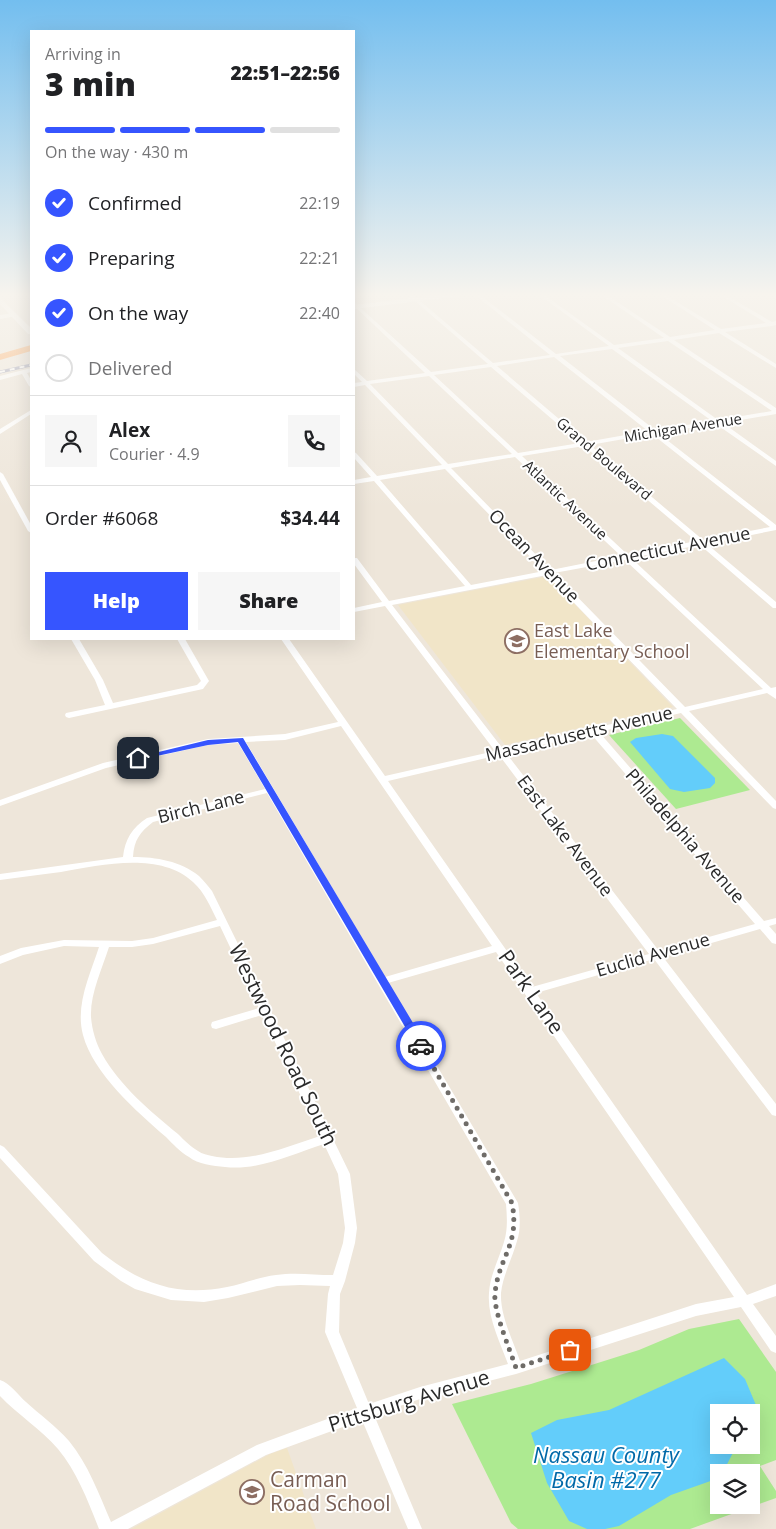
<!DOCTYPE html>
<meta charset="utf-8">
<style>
body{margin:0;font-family:"Open Sans",sans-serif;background:#f6f6f6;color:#202124;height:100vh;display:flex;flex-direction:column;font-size:19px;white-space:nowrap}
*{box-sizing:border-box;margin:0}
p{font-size:16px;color:#757577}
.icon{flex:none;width:28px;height:28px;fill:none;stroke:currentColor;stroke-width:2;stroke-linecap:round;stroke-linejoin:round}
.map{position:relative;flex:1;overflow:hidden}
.details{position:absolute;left:30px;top:30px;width:325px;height:610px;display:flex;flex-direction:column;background:#fff;border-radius:0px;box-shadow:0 5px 20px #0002}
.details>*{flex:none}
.buttons{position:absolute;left:710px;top:1404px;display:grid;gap:10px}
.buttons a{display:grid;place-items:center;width:50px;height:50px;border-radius:0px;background:#fff;box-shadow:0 5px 20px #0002;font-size:25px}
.pin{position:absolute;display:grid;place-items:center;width:42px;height:42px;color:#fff;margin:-21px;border-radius:10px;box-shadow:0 2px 8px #0006}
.courier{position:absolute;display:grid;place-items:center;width:50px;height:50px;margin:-25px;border:4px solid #3655ff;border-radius:50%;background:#fff;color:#222;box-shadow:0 1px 6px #0007}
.summary em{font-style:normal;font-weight:800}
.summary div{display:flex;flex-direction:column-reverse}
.summary{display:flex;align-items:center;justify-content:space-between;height:85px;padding:0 15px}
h1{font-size:32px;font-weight:800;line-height:38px}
.bar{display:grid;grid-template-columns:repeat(4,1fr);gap:8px 5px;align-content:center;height:60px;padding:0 15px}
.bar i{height:6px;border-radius:4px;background:#e0e0e0}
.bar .active{background:#3655ff}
.bar p{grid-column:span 4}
.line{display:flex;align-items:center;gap:12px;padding:0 15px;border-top:1px solid #e0e0e0}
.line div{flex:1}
.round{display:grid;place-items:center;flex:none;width:52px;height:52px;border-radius:0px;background:#f6f6f6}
ol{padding:0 15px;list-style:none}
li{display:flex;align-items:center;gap:15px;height:55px}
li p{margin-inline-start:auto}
li .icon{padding:5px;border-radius:50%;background:#3655ff;color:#fff;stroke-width:4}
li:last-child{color:#757577}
li i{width:28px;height:28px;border:2px solid #e0e0e0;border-radius:50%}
.cta{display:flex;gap:10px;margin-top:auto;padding:10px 15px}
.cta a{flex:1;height:58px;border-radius:0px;background:#3655ff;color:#fff;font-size:20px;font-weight:800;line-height:58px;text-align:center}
.cta a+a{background:#f6f6f6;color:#202124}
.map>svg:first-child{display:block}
.education{fill:#f1e5c8}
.green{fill:#adea91;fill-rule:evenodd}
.water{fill:#63cdfa}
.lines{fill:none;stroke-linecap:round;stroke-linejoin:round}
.street{fill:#fff;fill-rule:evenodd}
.secondary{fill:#fff;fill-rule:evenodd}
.highway{fill:#ffa454;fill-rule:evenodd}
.rail-casing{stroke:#9d9fb6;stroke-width:3}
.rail{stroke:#fff;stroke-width:2;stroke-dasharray:5;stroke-linecap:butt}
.route{fill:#3655ff}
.done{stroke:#6f6c68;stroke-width:5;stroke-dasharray:0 9}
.labels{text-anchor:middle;stroke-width:4;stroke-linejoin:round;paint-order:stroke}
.far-street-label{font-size:15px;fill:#2a2a2a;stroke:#fff}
.street-label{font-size:18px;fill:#2a2a2a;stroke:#fff}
.education-label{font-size:18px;fill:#785e54;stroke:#fff;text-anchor:start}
.near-street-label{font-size:21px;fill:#2a2a2a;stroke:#fff}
.near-education-label{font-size:21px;fill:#785e54;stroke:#fff;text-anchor:start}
.near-water-label{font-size:22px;font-style:italic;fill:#0069a8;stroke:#fff}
</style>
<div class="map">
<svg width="776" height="1529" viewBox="0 0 776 1529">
<rect width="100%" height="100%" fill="#eee6da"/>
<g class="education">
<path d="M548 576 643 676 673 707 505 745 398 605Z"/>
<path d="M287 1448 316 1529H131L270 1454Z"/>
</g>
<g class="green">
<path d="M680 718 750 790 676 809 609 735Z"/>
<path d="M739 1319 776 1372V1460L760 1466 776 1491V1498L690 1529H518L511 1523 452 1404 531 1384 639 1350 689 1329ZM719 1412H751V1445H719ZM719 1472H751V1505H719Z"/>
</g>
<g class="water">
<path d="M662 734 673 736 715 778V783L710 788 684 792 670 789 630 742 636 738Z"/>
<path d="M724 1358 745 1379 758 1410 751 1427V1412H719V1445H737L723 1472H719V1478L671 1495 619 1526 605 1529H587L569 1521 547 1483 531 1433 557 1420 609 1410Z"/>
</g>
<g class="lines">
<g class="street">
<path d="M354 294H364L354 297Z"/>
<path d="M407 294H412L493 363 550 355 474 294H479L556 354 609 346 538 294H543L614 345 664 338 600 294H605L670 337 715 330 659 294H664L721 329 766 323 719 294H724L772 322 776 321V325L772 326 725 332 776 364V368L719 333 674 340 776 408V414L723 423 776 461V466L716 424 658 433 776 525V530L707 544 776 602V608H773L700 545 631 558 771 688 776 687V699L767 693 689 711 776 801V809L773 808 681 713 599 732 764 921 776 918V924L769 926 776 934V944L772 943 760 929 663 957 776 1104V1116L772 1115 654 959 536 993 747 1295 776 1284V1296L753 1304 776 1336V1353L771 1351 741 1307 696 1316 516 1374 420 1399 374 1415 422 1529H408L362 1420 266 1455 128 1529H99C88 1501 77 1472 58 1449 41 1429 18 1415 0 1396V1380C10 1383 18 1395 26 1402 40 1415 56 1426 69 1441 88 1464 99 1494 111 1522L257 1445 357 1408 325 1332 328 1294 330 1286 300 1285 277 1286 228 1298 204 1302 171 1300 135 1289 121 1281 94 1261 0 1158V1145L4 1147 102 1253C141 1284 178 1297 227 1287 243 1284 259 1277 276 1275 295 1272 314 1275 333 1275L343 1243 345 1228 338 1174 324 1144C293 1154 258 1171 225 1167 213 1166 198 1164 189 1157 180 1152 173 1144 166 1137 137 1112 93 1073 83 1035 75 1005 90 975 99 947L64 946 23 955 0 964V956L21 948 64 940 132 941 153 938 217 920C210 906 205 893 193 882 160 851 100 865 61 872 40 875 20 877 0 880V874L123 857C125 839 132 828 147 818L265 789 238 743 208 745 106 768 0 806V800L103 763 208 739 285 734 338 722 281 639H289L385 776 495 751 385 606 354 612V608L382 602 354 564V558H357L389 601 465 586 374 481 354 484V480L371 477 354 458V452L356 453 377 476 442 465 365 385 354 387V383L362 382 354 374V369L367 381 425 373 354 306V302L431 372 488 364ZM668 341 772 411 718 420 618 348ZM612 349 712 421 655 430 560 356ZM554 357 648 431 586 442 497 366ZM491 367 580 443 518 453 434 375ZM429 376 512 454 448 464 370 384ZM652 434 770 527 703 540 590 445ZM584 446 696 541 628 555 522 456ZM515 457 621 556 551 570 451 468ZM445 469 544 571 471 585 380 480ZM625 560 763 689 685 707 554 573ZM547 575 677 709 503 749 392 605ZM341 726 492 946 385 977 246 742 285 740ZM591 734 755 924 659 951 506 753ZM499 755 649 954 532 987 388 781ZM267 793 506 1204C507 1217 508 1229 504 1242 499 1259 490 1275 489 1293 487 1317 500 1342 508 1364L420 1387 369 1404 339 1332 340 1294 345 1281 355 1243 357 1228 350 1174 333 1139 334 1138 331 1134 212 891C208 886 204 881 199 876 181 861 156 857 133 857 134 840 140 832 153 822ZM220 926 259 1008 212 1022 211 1025 212 1028 216 1029 262 1015 320 1136C285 1147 249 1164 212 1156 208 1155 202 1154 198 1151 191 1147 184 1140 178 1134 150 1111 120 1086 102 1054 96 1043 92 1030 91 1017 90 994 102 969 109 947H132L153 944ZM496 952 734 1297 696 1304 520 1361C513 1340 500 1316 501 1293 503 1275 512 1259 517 1241 521 1229 520 1216 518 1203L388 983Z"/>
<path d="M14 313 16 314V316L0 319V315Z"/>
<path d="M31 368V372L27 373 31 380V387L29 386 22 374 0 380V376Z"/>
<path d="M31 410V414L0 434V429Z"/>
<path d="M0 472 3 474 31 525V533L28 531 0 480Z"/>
<path d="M71 639H79L103 680 113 703 197 685 201 681 177 639H185L209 681 203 689 69 718 66 717 65 715 66 713 105 705 95 680Z"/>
</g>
<g class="secondary">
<path d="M446 294H464L460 296 354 309V305Z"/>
<path d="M0 298 31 328V334H28L0 304Z"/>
</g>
<path class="highway" d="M31 345V351L0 360V354Z"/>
<defs>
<path id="rail" d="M0 372 31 365"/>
</defs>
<use href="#rail" class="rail-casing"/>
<use href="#rail" class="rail"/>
</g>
<linearGradient id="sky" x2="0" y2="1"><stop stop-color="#73beef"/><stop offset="0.58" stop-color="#f7f4ee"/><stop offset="1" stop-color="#f7f4ee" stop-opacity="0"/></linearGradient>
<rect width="776" height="508" fill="url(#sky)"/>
<path class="route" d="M243 738 425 1043V1049H418L238 742 208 745 138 760 134 758 208 740Z"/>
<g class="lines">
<path class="done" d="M421 1046 512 1203C520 1245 499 1256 495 1293 493 1310 510 1350 516 1368L570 1350"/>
</g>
<defs>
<symbol id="school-ring" viewBox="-11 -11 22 22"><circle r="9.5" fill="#fff" stroke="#8d6e63" stroke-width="1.5"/><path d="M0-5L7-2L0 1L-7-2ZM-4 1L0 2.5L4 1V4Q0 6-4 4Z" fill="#8d6e63"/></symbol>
</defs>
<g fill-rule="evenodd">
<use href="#school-ring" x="503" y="627" width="28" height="28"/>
<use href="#school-ring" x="238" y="1478" width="28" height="28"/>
</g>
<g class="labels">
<g class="far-street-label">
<text transform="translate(683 428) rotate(-9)" y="5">Michigan Avenue</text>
<text transform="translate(604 459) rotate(40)" y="5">Grand Boulevard</text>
<text transform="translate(565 500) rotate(43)" y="5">Atlantic Avenue</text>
</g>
<g class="street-label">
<text transform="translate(668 549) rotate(-11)" y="6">Connecticut Avenue</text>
<text transform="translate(534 556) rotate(46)" y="6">Ocean Avenue</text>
<text transform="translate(579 734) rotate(-13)" y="6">Massachusetts Avenue</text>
<text transform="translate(201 807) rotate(-14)" y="6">Birch Lane</text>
<text transform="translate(565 836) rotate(53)" y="6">East Lake Avenue</text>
<text transform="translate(685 836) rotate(49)" y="6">Philadelphia Avenue</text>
<text transform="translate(653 955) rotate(-16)" y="6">Euclid Avenue</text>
</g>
<g class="education-label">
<text x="534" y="637">East Lake<tspan x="534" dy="21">Elementary School</tspan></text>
</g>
<g class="near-street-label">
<text transform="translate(531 992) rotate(55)" y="7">Park Lane</text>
<text transform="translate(283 1045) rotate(64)" y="7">Westwood Road South</text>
<text transform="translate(409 1401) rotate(-17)" y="7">Pittsburg Avenue</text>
</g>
<g class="near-education-label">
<text x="270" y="1487">Carman<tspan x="270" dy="24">Road School</tspan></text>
</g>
<g class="near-water-label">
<text x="606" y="1463">Nassau County<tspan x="606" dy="25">Basin #277</tspan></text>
</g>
</g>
</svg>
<div class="buttons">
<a><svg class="icon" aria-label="locate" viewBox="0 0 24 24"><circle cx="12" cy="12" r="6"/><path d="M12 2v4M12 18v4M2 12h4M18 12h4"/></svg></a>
<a><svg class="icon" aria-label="layers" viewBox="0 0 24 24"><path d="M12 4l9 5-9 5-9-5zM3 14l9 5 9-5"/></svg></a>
</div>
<div class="pin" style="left:570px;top:1350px;background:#ea580c"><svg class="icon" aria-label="bag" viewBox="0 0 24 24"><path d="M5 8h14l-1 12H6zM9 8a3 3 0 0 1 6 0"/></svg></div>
<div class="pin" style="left:138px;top:758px;background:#1f2937"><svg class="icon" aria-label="home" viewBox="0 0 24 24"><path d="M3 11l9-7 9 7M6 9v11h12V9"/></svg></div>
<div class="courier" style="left:421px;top:1046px"><svg class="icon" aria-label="car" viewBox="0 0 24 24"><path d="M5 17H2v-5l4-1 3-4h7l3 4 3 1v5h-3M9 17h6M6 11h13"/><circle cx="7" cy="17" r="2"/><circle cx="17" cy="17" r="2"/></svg></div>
<section class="details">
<div class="summary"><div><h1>3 min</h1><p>Arriving in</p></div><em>22:51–22:56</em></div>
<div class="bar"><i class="active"></i><i class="active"></i><i class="active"></i><i></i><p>On the way · 430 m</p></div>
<ol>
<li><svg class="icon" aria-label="check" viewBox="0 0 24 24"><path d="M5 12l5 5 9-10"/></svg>Confirmed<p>22:19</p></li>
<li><svg class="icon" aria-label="check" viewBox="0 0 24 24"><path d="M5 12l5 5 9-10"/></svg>Preparing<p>22:21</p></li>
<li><svg class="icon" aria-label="check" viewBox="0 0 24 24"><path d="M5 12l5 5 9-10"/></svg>On the way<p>22:40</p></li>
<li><i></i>Delivered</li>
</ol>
<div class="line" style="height:90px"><a class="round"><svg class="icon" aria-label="person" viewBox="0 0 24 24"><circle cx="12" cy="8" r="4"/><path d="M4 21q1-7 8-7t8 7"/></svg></a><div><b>Alex</b><p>Courier · 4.9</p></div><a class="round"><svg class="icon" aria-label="phone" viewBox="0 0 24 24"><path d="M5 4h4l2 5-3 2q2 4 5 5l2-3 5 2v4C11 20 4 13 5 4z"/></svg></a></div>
<div class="line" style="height:65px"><div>Order #6068</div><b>$34.44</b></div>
<div class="cta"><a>Help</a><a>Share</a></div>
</section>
</div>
